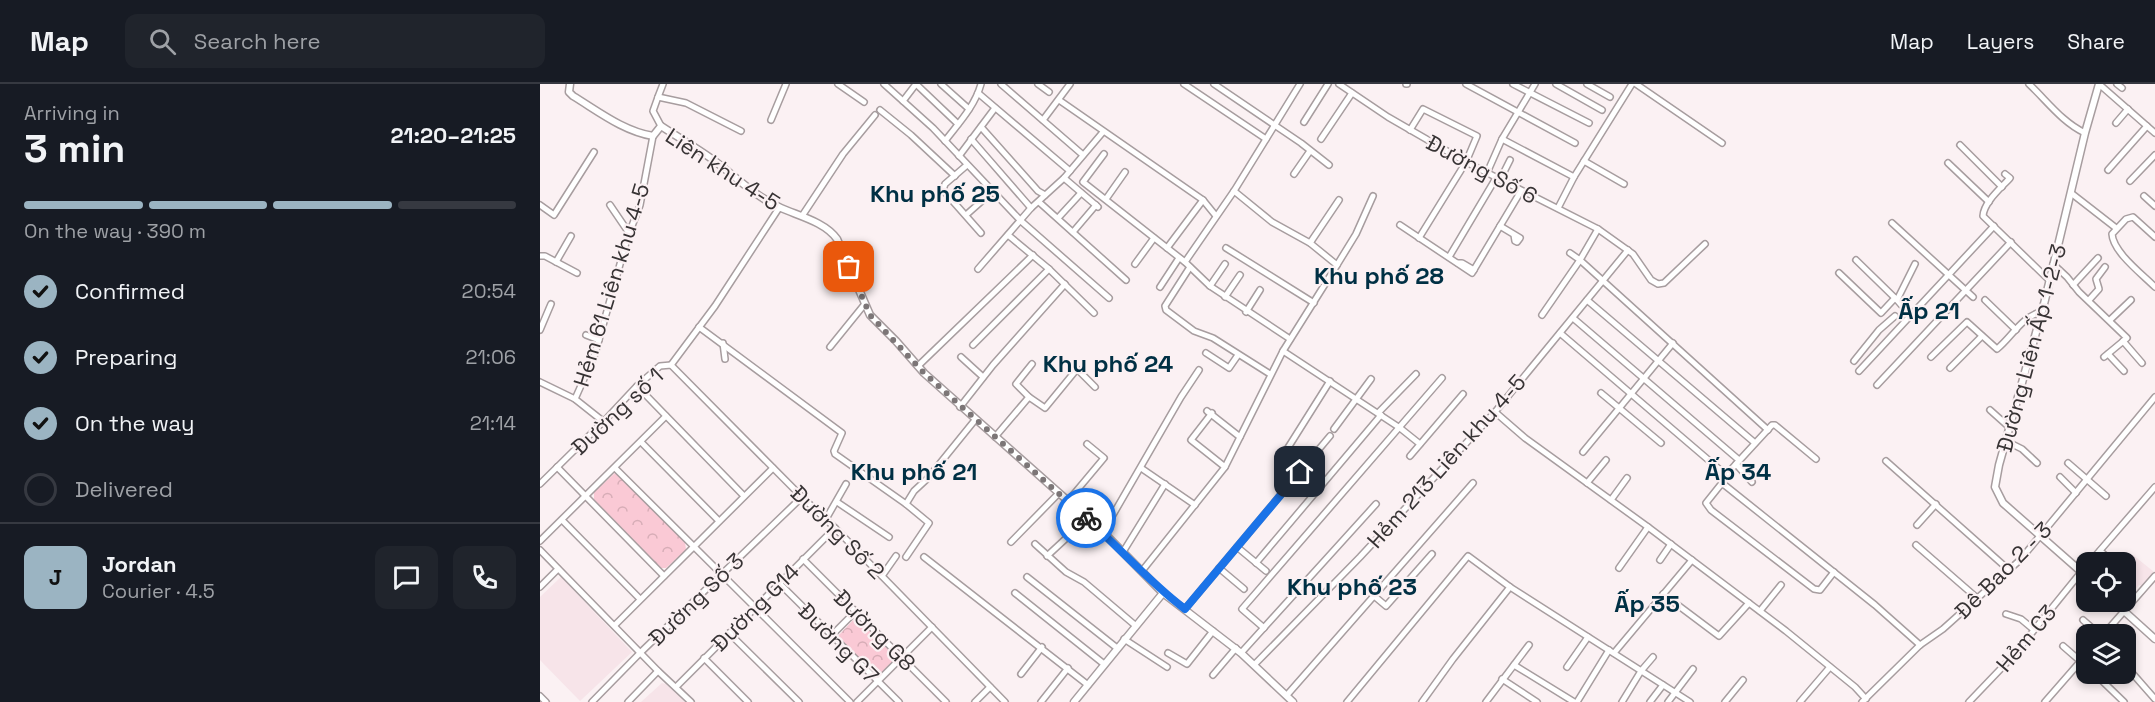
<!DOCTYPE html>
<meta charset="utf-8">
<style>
body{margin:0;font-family:"Space Grotesk",sans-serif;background:#20242c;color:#f1f3f6;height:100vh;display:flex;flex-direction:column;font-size:22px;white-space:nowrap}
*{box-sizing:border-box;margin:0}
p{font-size:20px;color:#9ea1a6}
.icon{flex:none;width:33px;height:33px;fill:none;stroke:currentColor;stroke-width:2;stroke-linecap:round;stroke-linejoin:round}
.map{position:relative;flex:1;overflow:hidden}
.drawer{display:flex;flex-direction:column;background:#171b24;width:540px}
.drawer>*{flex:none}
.buttons{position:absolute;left:1536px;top:468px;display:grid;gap:12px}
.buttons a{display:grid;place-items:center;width:60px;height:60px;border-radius:12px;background:#171b24;box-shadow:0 3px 9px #0003;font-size:30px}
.pin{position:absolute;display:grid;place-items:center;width:51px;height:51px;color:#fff;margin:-26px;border-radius:12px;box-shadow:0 3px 9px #0006}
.courier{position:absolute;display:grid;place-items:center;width:60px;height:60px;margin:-30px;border:4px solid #1a73e8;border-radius:50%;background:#fff;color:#222;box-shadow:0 2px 8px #0007}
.summary em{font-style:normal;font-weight:800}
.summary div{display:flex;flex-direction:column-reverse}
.summary{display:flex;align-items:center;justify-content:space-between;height:102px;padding:0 24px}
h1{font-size:39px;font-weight:800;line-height:45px}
.bar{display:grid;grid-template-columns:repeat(4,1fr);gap:9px 6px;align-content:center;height:72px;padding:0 24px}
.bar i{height:8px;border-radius:4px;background:#363941}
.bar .selected{background:#9bb4c2}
.bar p{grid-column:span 4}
.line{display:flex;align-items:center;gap:15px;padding:0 24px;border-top:2px solid #363941}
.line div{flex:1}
.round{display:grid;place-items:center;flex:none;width:63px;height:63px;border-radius:12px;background:#20242c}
ol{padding:0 24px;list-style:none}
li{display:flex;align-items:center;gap:18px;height:66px}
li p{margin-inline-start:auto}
li .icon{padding:6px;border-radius:50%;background:#9bb4c2;color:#111;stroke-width:4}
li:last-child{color:#9ea1a6}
li i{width:33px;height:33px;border:3px solid #363941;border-radius:50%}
header{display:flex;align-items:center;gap:36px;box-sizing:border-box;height:84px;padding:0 30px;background:#171b24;border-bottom:2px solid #363941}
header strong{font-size:28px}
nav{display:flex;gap:33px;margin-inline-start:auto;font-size:21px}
.search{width:420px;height:54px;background:#20242c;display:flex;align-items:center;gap:15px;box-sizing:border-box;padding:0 21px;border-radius:12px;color:#9ea1a6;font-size:22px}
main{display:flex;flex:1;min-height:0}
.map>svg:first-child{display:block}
.built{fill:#f7e4e9}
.park{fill:url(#park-crowns)}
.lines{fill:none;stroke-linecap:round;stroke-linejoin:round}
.minor-casing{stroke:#a79d9f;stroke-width:8}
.tertiary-casing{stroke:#a79d9f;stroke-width:9}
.minor{stroke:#fff;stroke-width:5}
.tertiary{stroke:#fff;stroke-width:6}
.done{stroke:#7c7677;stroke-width:6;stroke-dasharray:0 10.8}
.route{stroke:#1a73e8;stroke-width:8}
.labels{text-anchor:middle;stroke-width:4.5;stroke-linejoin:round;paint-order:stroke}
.street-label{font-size:22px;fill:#373334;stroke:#fbf1f3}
.neighbourhood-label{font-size:24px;font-weight:bold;fill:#003044;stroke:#fbf1f3}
</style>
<header>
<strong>Map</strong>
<div class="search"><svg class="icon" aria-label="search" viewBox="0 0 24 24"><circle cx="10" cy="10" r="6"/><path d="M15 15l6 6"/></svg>Search here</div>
<nav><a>Map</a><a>Layers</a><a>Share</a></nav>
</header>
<main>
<section class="drawer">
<div class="summary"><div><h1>3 min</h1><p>Arriving in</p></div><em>21:20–21:25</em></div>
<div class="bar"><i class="selected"></i><i class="selected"></i><i class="selected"></i><i></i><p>On the way · 390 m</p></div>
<ol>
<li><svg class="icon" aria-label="check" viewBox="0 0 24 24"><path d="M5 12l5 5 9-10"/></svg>Confirmed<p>20:54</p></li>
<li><svg class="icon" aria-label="check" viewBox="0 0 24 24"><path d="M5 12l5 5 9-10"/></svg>Preparing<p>21:06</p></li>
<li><svg class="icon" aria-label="check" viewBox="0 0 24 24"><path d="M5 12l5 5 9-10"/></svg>On the way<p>21:14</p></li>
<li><i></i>Delivered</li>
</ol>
<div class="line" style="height:108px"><b class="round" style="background:#9bb4c2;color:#111">J</b><div><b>Jordan</b><p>Courier · 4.5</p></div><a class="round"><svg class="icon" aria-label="chat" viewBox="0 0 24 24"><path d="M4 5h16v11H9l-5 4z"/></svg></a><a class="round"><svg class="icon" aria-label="phone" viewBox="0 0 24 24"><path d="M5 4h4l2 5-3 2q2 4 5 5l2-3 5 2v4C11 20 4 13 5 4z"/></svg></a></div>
</section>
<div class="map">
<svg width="1615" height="618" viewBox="0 0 1615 618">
<defs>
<pattern id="park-crowns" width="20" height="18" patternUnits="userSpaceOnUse" patternTransform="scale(1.5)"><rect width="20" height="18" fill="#fac9d5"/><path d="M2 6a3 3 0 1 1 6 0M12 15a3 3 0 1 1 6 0" fill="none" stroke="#d7adb7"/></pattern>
</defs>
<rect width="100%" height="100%" fill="#fbf1f3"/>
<g class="built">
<path d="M1593 471 1614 488 1602 502 1599 501 1592 509 1593 512 1585 521 1581 518H1586V480Z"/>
<path d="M21 493 92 568 40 617 0 576V513Z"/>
<path d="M122 599 126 600 145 618H101Z"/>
</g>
<g class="park">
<path d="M76 388 145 458 146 466 126 484H121L54 416V408Z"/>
<path d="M317 532 357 573 338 593 298 552Z"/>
</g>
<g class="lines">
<defs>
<g id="minor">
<path d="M298 0 324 18"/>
<path d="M344 0 393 44 481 137 569 214"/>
<path d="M376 0 418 40"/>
<path d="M401 0 429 25"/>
<path d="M461 0 543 71"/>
<path d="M498 0 509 8"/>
<path d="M644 0 726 55"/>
<path d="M674 0 761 59 789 81"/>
<path d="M799 0 848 33 926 78 1058 145 1093 170 1111 196 1118 200 1124 199 1165 160"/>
<path d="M866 0H867"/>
<path d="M926 0 1035 59"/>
<path d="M973 0 1049 39"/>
<path d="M1016 0 1062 26"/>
<path d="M1047 0 1070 13"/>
<path d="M1096 0 1182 59"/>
<path d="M1489 0C1507 17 1522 38 1545 49"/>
<path d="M1559 0 1615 49"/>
<path d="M1577 0 1582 4"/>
<path d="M438 9 530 87"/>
<path d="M118 13 123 0"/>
<path d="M519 16 663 116 676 132"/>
<path d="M363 17 376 0"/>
<path d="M340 26 371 51 415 92"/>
<path d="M231 36 246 0"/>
<path d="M503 36 530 0"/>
<path d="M764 38 788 0"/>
<path d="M1576 39 1588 25"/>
<path d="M121 42 113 27 118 13 146 19 201 47"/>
<path d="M441 43 498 107 505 111"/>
<path d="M870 46 883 25 937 52 926 78 879 154"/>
<path d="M431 55 491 124"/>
<path d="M781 55 812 9"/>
<path d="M962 55 1034 93"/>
<path d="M405 57C418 40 435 22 441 0"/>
<path d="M1420 61 1462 103"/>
<path d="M564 70 543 98 645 178 670 202 750 255"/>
<path d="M419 72 455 24"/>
<path d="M1044 77 1084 100"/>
<path d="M1408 79 1449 118"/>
<path d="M427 81 405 100 403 106 441 149"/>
<path d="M1568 86 1607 42"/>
<path d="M947 89 962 55 995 0"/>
<path d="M754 90 770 67"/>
<path d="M1465 90 1470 94C1461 104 1444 118 1443 132L1509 196"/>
<path d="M524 94 558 123"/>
<path d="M960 96 970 76"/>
<path d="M1590 97 1615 71"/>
<path d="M1531 109 1576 144"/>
<path d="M1604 112 1615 122"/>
<path d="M566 115 585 88"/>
<path d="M499 118 586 196"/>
<path d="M0 121 14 131 54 68"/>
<path d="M70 121 89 149"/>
<path d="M1018 124 1034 93 1092 0"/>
<path d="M426 131 452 108"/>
<path d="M262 132 303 70 335 31"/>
<path d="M518 134 541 109"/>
<path d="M1352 139 1433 213"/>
<path d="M860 141 932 189 981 107"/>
<path d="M960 142 980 154 977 158 975 157 974 151"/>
<path d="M1058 145 1040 176 1228 346"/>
<path d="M533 148 556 121"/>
<path d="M468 151 509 185 554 229"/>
<path d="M1615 153 1593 133 1586 135 1572 150C1573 168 1602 190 1615 203"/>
<path d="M770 159 799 116"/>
<path d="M627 164 663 116"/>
<path d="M686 164 774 219"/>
<path d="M0 172H5L37 189"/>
<path d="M909 173 956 94"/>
<path d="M1316 176 1356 215"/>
<path d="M16 178 31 152"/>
<path d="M645 178 694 107 760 0"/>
<path d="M291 179 301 163"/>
<path d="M918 179H922L934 186"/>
<path d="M595 180 614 154"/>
<path d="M1513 180 1527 193 1539 208 1587 254 1564 273"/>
<path d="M797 181 816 150 833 112"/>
<path d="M650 183 625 222 626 226 654 247 673 254 730 290"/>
<path d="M438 185 491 124 524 94 563 48"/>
<path d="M1299 189 1341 229 1355 214"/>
<path d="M1533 201 1558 174"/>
<path d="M670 202 685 180"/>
<path d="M620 203 639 174"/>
<path d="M685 213 700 191"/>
<path d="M1047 216 1215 359"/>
<path d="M1445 216 1476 246"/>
<path d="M1549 216 1559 205 1556 195 1565 183"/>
<path d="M706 228 720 206"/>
<path d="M1002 231 1040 176 1030 169"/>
<path d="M1370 231 1357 216 1375 180"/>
<path d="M1033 234 1199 376"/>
<path d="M1570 236 1591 216"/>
<path d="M159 243 302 349 294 367 295 370 366 420"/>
<path d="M0 246 11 220"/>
<path d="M1020 249 1186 391"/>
<path d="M46 251 59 256"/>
<path d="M1583 257 1602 279"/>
<path d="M183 259 185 275"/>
<path d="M433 261 509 185"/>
<path d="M290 263 324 221"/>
<path d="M743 267 860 344 880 360"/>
<path d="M666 269 689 284 698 271"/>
<path d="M1568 270 1584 287"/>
<path d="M421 273 443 293"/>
<path d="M1391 273 1427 238 1457 265C1472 253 1481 233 1501 228"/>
<path d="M1314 277 1339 246 1355 232"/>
<path d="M131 281 175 222 239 124"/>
<path d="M378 282 493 171"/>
<path d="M1410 284 1442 252"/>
<path d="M1319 287 1454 142"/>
<path d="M0 298 35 315 64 338"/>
<path d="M1337 301 1471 158"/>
<path d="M97 302 204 412"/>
<path d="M1061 309 1121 359"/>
<path d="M489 313 476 300 492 280"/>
<path d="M35 315 55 270 87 155 100 121 113 52"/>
<path d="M420 323 453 281 525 200"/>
<path d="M1450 326 1469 343"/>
<path d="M667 327 700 353"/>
<path d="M955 328 985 354 1108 443 1246 547 1315 603 1326 615"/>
<path d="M672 329 651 356 685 383"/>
<path d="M838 329 876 290"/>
<path d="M794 345 831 295"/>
<path d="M455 353 489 313 505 324 537 285 555 303"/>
<path d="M1466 357 1482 365 1497 379"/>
<path d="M101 358 179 437"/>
<path d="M1043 368 1133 259"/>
<path d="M870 372 923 310"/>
<path d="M1276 375 1235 341H1232L1186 391 1182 399 1335 521 1380 561"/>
<path d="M1346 377 1469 486"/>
<path d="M739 378 790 297"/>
<path d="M1528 379 1566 412"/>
<path d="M1196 380 1212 398"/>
<path d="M17 383 124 492"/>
<path d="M75 384 310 618"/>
<path d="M601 384 655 421"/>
<path d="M1520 393 1536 409"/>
<path d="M1047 399 1066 376"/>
<path d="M1182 399 1166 419 1171 426 1274 505 1280 506 1294 488"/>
<path d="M0 400 68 333 97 302 120 282 131 281 262 413 295 444 465 618"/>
<path d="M1071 416 1087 394"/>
<path d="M528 417 564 374 547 360"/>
<path d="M297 418 349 453"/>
<path d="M286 435 306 400"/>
<path d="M22 436 100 515"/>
<path d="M1377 441 1396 420"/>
<path d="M563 448 641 313 659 286"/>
<path d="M0 457 126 332"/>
<path d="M471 458 519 409"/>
<path d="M495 460 526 488 544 498 596 542"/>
<path d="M1376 461 1437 514"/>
<path d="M697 463 726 487"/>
<path d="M0 466 118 587 151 618"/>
<path d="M1560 467 1571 476"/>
<path d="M583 468 625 400"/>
<path d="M507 472 547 435"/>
<path d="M366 473 389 439 366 420 374 407 388 394 435 336"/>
<path d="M384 473 548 601"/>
<path d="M263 475 406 618"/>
<path d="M1120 476 1131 460"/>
<path d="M1550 478 1615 403"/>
<path d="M716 479 841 331"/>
<path d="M679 484 704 505"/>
<path d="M1079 484 1108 443"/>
<path d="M602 487 685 383 743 267 797 181 770 159 732 138 694 107"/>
<path d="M342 492 356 472"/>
<path d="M487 493 577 564"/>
<path d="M239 499 359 618"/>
<path d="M0 503 18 485"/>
<path d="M475 509 564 580"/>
<path d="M1123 510 1179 552 1209 519"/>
<path d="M833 511 846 522 892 470"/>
<path d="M645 525 790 352"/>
<path d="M1220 527 1241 501"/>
<path d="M1466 530 1481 535 1493 545"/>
<path d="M1543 536 1559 550"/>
<path d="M75 541 233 384"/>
<path d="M724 544 702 525 902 294"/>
<path d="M189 549 259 618"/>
<path d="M1564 550 1615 492"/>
<path d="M292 551 316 527"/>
<path d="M584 555 627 583"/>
<path d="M1523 562 1546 582"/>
<path d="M628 569 647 580 673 547"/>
<path d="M701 569 836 420"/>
<path d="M1074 569 1152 476"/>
<path d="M164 574 208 618"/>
<path d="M715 580 820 473 955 328 1088 166"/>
<path d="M974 581 1034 618"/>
<path d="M1586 582 1615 615"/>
<path d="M1027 583 1048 553"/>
<path d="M481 590 502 563"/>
<path d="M1555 590 1584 618"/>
<path d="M673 591 696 564"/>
<path d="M962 595 997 618"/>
<path d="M136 603 295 444"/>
<path d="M747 611 933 399"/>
<path d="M0 612 6 618"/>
<path d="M52 618 101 568 262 413"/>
<path d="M88 618 118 587"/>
<path d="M317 618 392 543"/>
<path d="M435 618 450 603"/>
<path d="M501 618 528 584"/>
<path d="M807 618 928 472 970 503 1150 618"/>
<path d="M882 618 913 575 970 503"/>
<path d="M946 618 989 561"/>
<path d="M1037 618 1069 566"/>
<path d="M1082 618 1101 587 1113 573"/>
<path d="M1110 618 1123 601"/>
<path d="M1128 618 1153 585"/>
<path d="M1185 618 1203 596"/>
<path d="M1260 618 1290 583"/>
<path d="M1322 618 1380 561 1403 545 1480 476 1615 313"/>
<path d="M1429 618 1473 572 1546 482"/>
<path d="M1505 618 1546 571"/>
</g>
<g id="tertiary">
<path d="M30 0 29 8 33 12C58 27 83 47 113 52L121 42C139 54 159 65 176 78 197 94 216 113 241 124 259 132 285 138 297 155L330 231 356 257 384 289 563 448 623 509 701 569 753 618"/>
<path d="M1546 492 1463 419 1455 403 1459 381 1504 220 1545 49 1559 0"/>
<path d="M1574 518 1615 555"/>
<path d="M534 618 623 509"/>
</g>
</defs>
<use href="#minor" class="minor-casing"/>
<use href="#tertiary" class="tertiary-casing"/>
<use href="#minor" class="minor"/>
<use href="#tertiary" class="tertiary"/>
</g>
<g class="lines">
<path class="done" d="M309 183 330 231 384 289 546 434"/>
<path class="route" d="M546 434C579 463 609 498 645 525L760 388"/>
</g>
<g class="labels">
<g class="street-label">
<text transform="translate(183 85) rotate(33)" y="8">Liên khu 4-5</text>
<text transform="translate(942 85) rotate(28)" y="8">Đường Số 6</text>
<text transform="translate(71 201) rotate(-73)" y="8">Hẻm 61 Liên khu 4-5</text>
<text transform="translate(1491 264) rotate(-75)" y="8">Đường Liên Ấp 1-2-3</text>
<text transform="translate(77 327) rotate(-43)" y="8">Đường số 1</text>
<text transform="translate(906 377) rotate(-48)" y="8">Hẻm 213 Liên khu 4-5</text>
<text transform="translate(298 448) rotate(45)" y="8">Đường Số 2</text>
<text transform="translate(1463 486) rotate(-45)" y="8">Đê Bao 2 - 3</text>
<text transform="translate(156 515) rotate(-44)" y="8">Đường Số 3</text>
<text transform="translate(215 523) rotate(-45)" y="8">Đường G14</text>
<text transform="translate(335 546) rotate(45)" y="8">Đường G8</text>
<text transform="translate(1486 554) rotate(-50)" y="8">Hẻm C3</text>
<text transform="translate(299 559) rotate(45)" y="8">Đường G7</text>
</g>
<g class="neighbourhood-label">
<text x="395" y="118">Khu phố 25</text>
<text x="839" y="200">Khu phố 28</text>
<text x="1389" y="235">Ấp 21</text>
<text x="568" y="288">Khu phố 24</text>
<text x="374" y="396">Khu phố 21</text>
<text x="1198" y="396">Ấp 34</text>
<text x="812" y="511">Khu phố 23</text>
<text x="1107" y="528">Ấp 35</text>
</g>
</g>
</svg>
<div class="buttons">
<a><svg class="icon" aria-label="locate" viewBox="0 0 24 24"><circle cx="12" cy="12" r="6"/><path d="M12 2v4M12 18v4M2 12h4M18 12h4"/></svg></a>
<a><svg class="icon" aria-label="layers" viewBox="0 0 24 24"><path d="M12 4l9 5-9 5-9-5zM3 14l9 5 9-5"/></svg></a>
</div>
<div class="pin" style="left:309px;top:183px;background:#ea580c"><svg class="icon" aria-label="bag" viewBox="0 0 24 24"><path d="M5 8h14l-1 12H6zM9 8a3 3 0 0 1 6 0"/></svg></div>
<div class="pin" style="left:760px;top:388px;background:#1f2937"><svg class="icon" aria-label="home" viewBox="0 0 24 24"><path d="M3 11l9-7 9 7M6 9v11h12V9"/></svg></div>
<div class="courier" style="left:546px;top:434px"><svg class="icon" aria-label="bike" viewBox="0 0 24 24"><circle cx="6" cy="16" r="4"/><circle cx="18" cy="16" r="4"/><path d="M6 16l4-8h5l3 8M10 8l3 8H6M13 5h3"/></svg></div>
</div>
</main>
